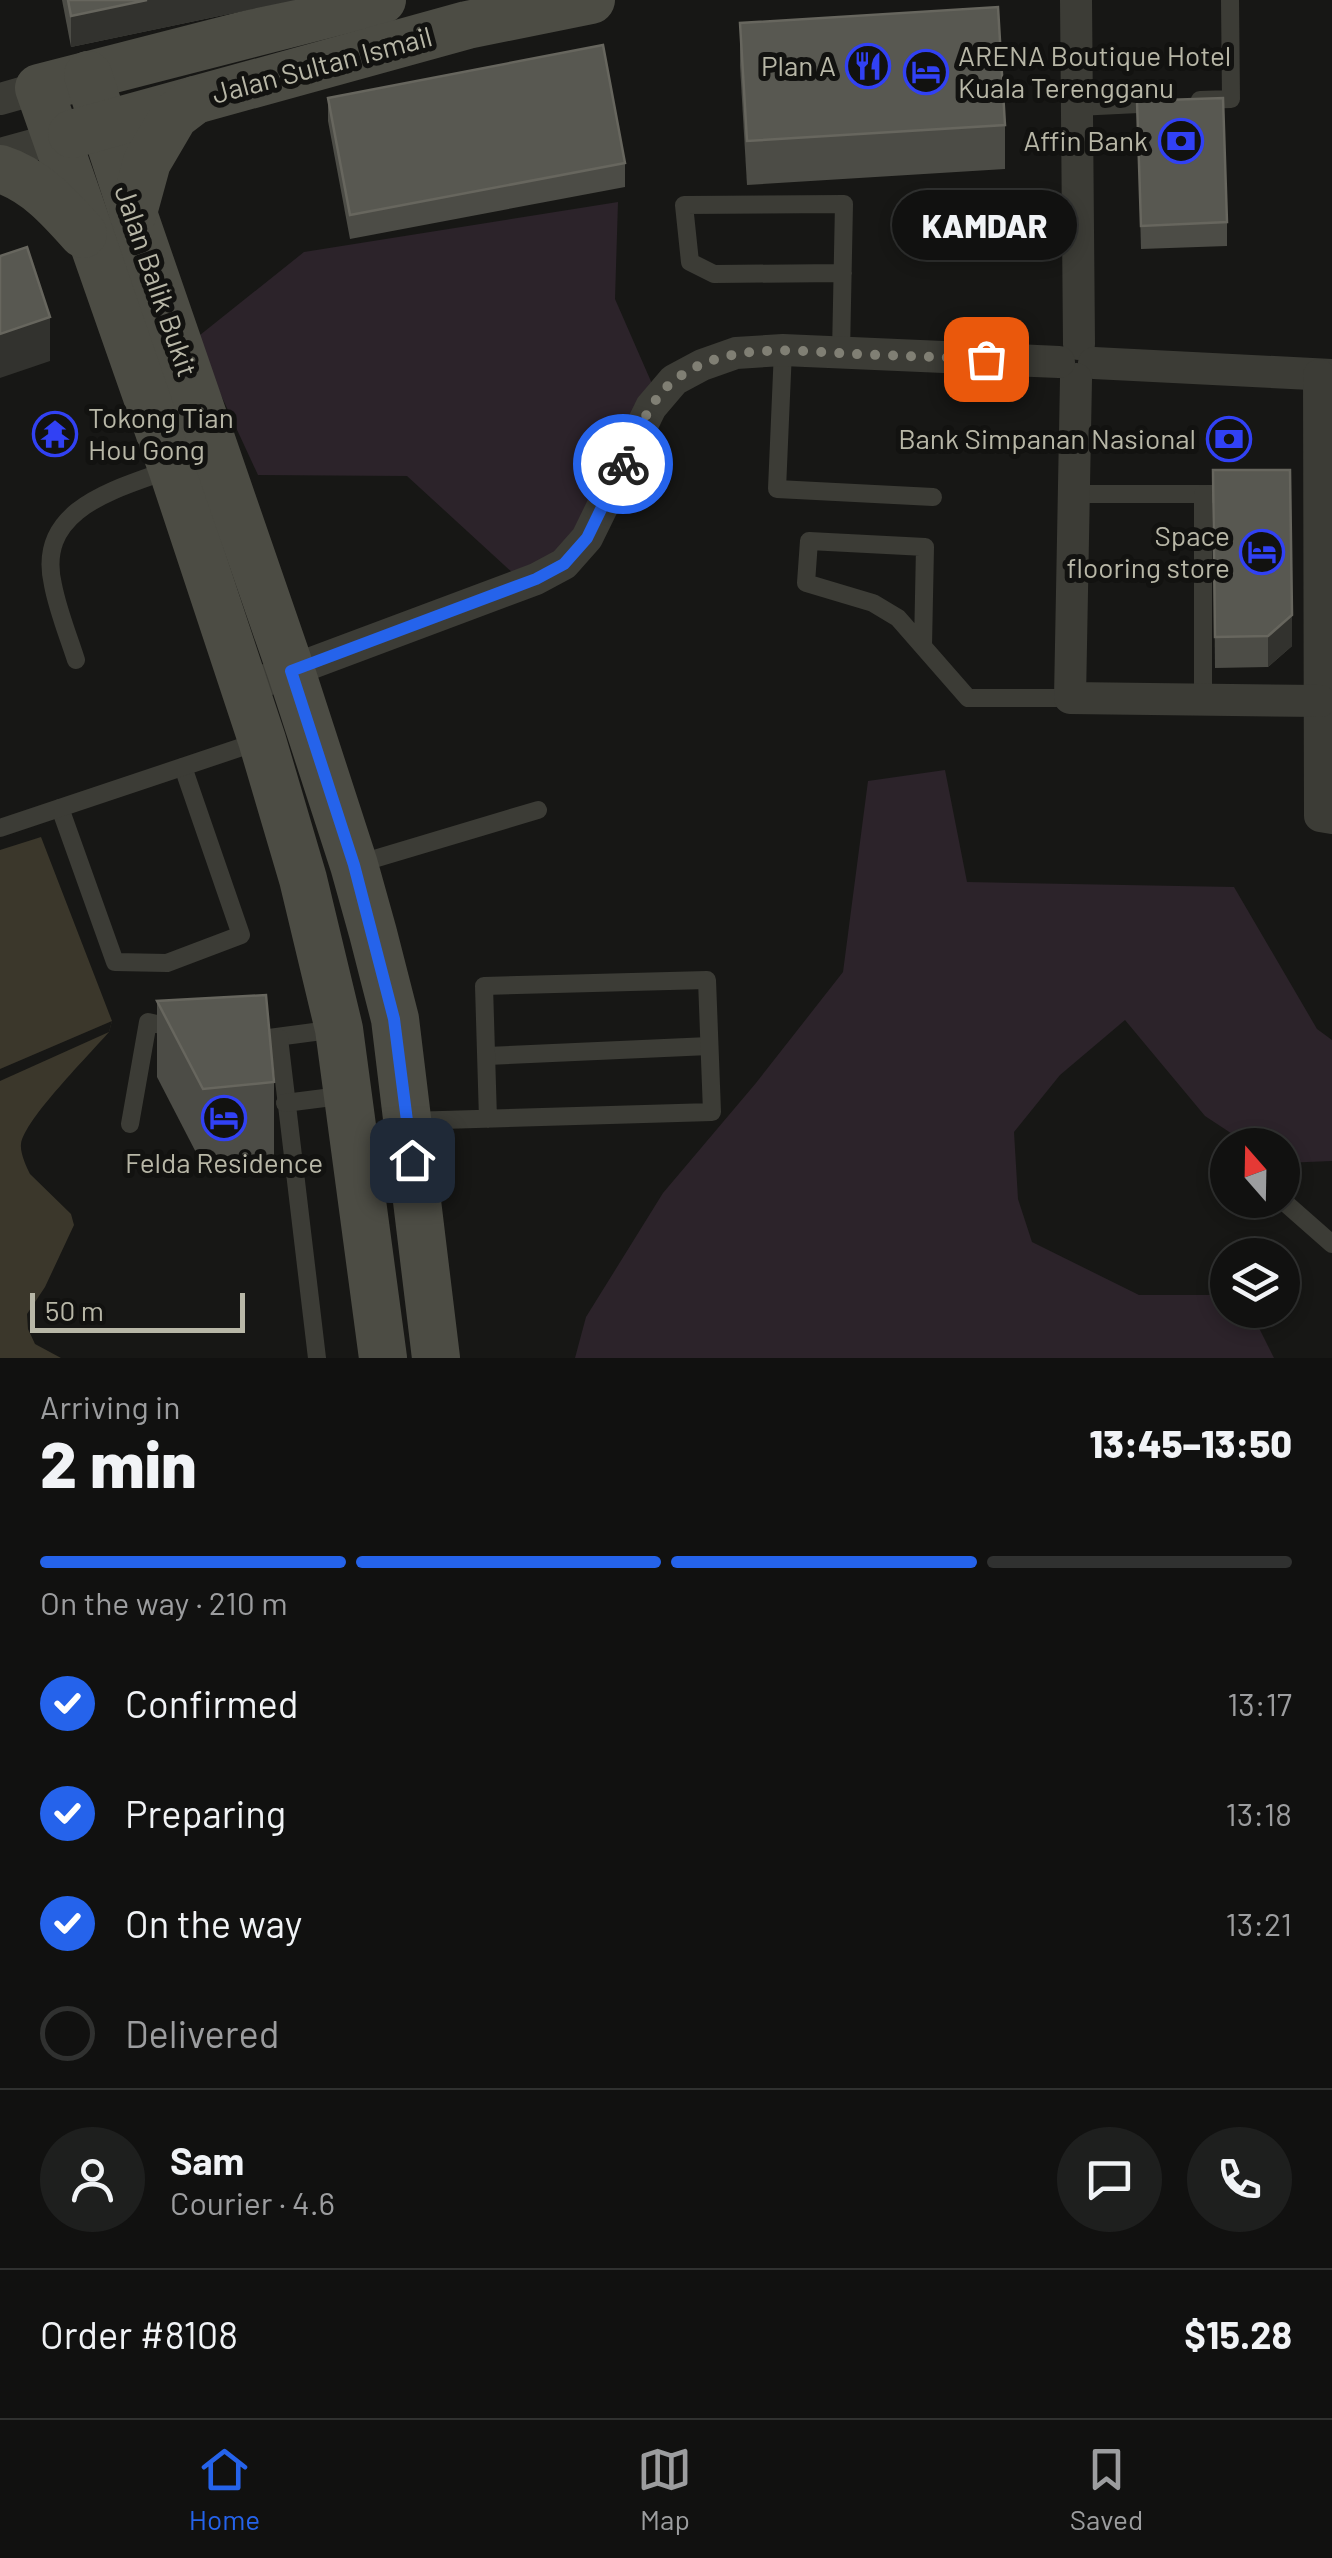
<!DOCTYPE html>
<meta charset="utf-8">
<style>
body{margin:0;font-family:Barlow,sans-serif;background:#1e1f1e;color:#f1f3f6;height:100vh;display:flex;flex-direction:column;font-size:38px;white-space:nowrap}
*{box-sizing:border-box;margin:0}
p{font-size:32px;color:#9c9d9f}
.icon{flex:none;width:55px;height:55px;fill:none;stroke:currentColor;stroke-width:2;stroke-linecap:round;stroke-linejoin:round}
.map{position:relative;height:1358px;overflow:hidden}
.panel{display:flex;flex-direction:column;background:#111110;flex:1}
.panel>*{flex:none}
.needle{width:65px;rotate:340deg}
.tools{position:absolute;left:1210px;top:1128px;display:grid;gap:20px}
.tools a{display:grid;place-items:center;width:90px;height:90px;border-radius:50%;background:#111110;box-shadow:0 5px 15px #0003,0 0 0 2px #303130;font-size:50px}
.scale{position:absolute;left:30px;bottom:25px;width:215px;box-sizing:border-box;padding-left:10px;border:5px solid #b8b7a7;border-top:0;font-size:28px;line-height:35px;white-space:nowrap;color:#b8b7a7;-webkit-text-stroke:8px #121210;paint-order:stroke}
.pin{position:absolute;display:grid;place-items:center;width:85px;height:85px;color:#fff;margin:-42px;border-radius:20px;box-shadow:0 5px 15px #0006}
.courier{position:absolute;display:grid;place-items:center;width:100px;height:100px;margin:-50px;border:8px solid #2563eb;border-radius:50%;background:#fff;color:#222;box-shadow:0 2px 12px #0007}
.bubble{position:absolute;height:70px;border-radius:35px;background:#111110;box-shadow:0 5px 15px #0003,0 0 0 2px #303130;font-size:32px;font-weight:800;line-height:70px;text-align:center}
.overview em{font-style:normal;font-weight:800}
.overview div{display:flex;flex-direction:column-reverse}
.overview{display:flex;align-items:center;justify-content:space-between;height:170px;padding:0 40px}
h1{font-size:65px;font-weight:800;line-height:75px}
.bar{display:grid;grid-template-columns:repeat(4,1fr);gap:15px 10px;align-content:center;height:120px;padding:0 40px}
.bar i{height:12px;border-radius:8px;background:#303130}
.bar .on{background:#2563eb}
.bar p{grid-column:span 4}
.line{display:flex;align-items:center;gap:25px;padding:0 40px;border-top:2px solid #303130}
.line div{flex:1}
.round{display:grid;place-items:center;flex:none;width:105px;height:105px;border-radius:52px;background:#1e1f1e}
ol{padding:0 40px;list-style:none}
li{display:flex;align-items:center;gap:30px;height:110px}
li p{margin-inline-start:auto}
li .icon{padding:10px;border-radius:50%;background:#2563eb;color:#fff;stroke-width:4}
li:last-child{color:#9c9d9f}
li i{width:55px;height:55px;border:5px solid #303130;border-radius:50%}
.tab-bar{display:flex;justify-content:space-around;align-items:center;height:140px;border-top:2px solid #303130;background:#111110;font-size:28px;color:#9c9d9f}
.tab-bar a{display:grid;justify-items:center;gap:5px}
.tab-bar .on{color:#2563eb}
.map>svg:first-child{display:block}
.green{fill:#2c232a}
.water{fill:#3b372b}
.pier{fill:#171715}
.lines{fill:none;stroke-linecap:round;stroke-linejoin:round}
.lane{stroke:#3c3c36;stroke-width:18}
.street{stroke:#3c3c36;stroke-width:32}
.secondary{stroke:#4c4c44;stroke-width:48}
.wall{fill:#4c4c46}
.shaded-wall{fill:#32322e}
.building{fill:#585851;stroke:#67665e;stroke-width:2.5}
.done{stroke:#807f74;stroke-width:10;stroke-dasharray:0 18}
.route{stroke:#2563eb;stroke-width:12}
.labels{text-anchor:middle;stroke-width:10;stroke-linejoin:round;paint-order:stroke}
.poi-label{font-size:28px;fill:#b8b7a7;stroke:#121210;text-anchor:end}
.street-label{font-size:28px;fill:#b8b7a7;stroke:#121210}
</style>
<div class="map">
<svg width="1332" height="1358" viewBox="0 0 1332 1358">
<rect width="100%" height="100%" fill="#171715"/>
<g class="green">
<path d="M618 202 615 299 653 386 571 545 515 575 407 476 258 475 195 339 304 252Z"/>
<path d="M945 770 967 882 1234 887 1317 1029 1332 1040V1161L1283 1163 1282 1145H1249L1205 1116 1125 1020 1060 1075 1014 1132 1018 1199 1032 1242 1139 1295H1227L1228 1310H1250L1274 1358H575L586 1317 663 1193 756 1083 843 972 868 781Z"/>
</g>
<path class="water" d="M41 837 112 1021 109 1032C91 1053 24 1120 21 1144 20 1153 26 1166 30 1174L71 1214 74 1225 45 1287 27 1314 28 1329 35 1344 61 1358H0V850Z"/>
<path class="pier" d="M112 1021 109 1032 0 1081V1069Z"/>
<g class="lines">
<g class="lane">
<path d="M1200 100 1231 99 1230 0"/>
<path d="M1077 107 1159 103"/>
<path d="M783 350 777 489 933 497"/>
<path d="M841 353 844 204 684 205 690 262 714 274 843 273"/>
<path d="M1073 494H1233"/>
<path d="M1203 494V700"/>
<path d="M923 646 925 547 809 541 806 583 873 603 898 618 968 698H1070"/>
<path d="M76 660C68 635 58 611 53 585 35 508 117 489 171 469"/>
<path d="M60 808 115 962 167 963 241 935 183 767"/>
<path d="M0 828 260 741"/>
<path d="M354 865 538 810"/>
<path d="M269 1038 337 1029"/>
<path d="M279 1038 317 1358"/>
<path d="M487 1056 709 1046"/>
<path d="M285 1103 348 1095"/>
<path d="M408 1121 712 1112 707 980 484 986 488 1119"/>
<path d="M130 1124 148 1022 179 1029"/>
<path d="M1282 1200 1332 1244"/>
</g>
<g class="street">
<path d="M1076 0 1079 344"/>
<path d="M0 99 39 88"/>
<path d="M0 154 55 139"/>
<path d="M1094 363 1332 375"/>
<path d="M1319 375 1320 816 1332 818"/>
<path d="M1076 379 1070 698 1320 701"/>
<path d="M245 688 536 579 564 564 587 538 651 407 674 380 702 365 736 353 783 350 1059 362"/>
</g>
<g class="secondary">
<path d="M382 0 39 88 172 468 262 740 303 879 339 1029 383 1358"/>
<path d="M88 75 133 213 291 671 354 865 373 933 395 1019 436 1358"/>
<path d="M72 134 467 25 591 0"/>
<path d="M0 169C35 180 59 207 83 234"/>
<path d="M133 213 147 162 174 116 195 100"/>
</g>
</g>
<g class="wall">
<path d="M62 0H295L71 47Z"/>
<path d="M740 23 1005 125V169L747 185 740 66Z"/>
<path d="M328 98 625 163V187L350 239 328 121Z"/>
<path d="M1137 101 1227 222V246L1141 249Z"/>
<path d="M1213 470 1292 646 1268 667 1215 668Z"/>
<path d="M157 1001 274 1082V1159L203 1166 157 1077Z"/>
</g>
<g class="shaded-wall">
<path d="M147 0H295L71 47V16Z"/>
<path d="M50 317V361L0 378V334Z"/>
<path d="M1292 615V646L1268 667V636Z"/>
</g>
<g class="building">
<path d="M68 0H147L71 16Z"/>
<path d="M998 7 1005 125 747 141 740 23Z"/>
<path d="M603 45 625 163 350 215 328 98Z"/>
<path d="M1223 98 1227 222 1141 226 1137 101Z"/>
<path d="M27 247 50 317 0 334V256Z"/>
<path d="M1213 470H1290L1292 615 1268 636 1215 637Z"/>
<path d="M266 995 274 1082 203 1089 157 1001Z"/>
</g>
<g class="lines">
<path class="done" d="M623 464C637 435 649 399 676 379 728 341 795 351 855 354 899 356 942 357 986 359"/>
<path class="route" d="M412 1160 394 1019 354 865 291 671 536 579 564 564 587 538 623 464"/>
</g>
<defs>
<symbol id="restaurant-ring" viewBox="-11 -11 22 22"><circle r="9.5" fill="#121210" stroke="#3141f4" stroke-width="1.5"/><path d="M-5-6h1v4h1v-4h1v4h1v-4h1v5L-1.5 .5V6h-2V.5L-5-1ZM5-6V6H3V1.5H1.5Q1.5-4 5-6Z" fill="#3141f4"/></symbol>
<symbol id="hotel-ring" viewBox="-11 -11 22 22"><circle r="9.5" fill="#121210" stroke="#3141f4" stroke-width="1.5"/><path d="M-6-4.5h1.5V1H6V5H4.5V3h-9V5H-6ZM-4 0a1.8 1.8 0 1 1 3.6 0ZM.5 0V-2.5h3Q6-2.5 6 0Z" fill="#3141f4"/></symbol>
<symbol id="bank-ring" viewBox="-11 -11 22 22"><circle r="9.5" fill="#121210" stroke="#3141f4" stroke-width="1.5"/><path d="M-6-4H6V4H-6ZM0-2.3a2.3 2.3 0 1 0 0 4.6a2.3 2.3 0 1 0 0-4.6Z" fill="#3141f4"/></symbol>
<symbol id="temple-ring" viewBox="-11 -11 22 22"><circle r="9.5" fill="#121210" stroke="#3141f4" stroke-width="1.5"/><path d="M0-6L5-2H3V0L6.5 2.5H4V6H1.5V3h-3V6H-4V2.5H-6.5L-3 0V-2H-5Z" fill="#3141f4"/></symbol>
</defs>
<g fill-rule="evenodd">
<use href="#restaurant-ring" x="843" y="41" width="50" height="50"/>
<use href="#hotel-ring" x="901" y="47" width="50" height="50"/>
<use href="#bank-ring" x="1156" y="116" width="50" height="50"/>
<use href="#temple-ring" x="30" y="409" width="50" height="50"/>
<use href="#bank-ring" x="1204" y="414" width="50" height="50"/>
<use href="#hotel-ring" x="1237" y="527" width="50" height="50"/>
<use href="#hotel-ring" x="199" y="1093" width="50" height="50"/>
</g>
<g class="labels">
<g class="poi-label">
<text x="958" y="66" text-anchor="start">ARENA Boutique Hotel<tspan x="958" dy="32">Kuala Terengganu</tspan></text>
<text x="836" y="76">Plan A</text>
<text x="1148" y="151">Affin Bank</text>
<text x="88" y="428" text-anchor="start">Tokong Tian<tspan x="88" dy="32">Hou Gong</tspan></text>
<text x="1196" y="449">Bank Simpanan Nasional</text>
<text x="1230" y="546">Space<tspan x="1230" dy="32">flooring store</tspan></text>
<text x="224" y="1173" text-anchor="middle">Felda Residence</text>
</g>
<g class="street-label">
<text transform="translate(322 65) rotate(-15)" y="10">Jalan Sultan Ismail</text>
<text transform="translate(156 281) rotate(71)" y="10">Jalan Balik Bukit</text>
</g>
</g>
</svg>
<div class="tools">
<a><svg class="needle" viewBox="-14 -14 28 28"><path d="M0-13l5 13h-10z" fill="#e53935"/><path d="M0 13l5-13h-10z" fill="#9c9d9f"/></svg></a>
<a><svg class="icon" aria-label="layers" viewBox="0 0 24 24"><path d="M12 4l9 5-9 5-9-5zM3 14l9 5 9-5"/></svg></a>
</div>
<div class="scale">50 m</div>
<div class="pin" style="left:986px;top:359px;background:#ea580c"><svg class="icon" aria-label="bag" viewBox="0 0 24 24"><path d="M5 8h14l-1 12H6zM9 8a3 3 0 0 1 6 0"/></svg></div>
<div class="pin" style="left:412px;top:1160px;background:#1f2937"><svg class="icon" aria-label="home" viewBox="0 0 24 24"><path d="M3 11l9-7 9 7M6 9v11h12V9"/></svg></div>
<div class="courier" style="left:623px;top:464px"><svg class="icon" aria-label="bike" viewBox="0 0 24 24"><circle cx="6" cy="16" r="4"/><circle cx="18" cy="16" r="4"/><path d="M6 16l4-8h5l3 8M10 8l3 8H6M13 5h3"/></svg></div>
<div class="bubble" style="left:892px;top:190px;width:185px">KAMDAR</div>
</div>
<section class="panel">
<div class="overview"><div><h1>2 min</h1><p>Arriving in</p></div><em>13:45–13:50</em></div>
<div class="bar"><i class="on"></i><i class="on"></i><i class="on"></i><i></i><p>On the way · 210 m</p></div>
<ol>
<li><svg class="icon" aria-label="check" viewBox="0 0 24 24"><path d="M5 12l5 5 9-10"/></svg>Confirmed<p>13:17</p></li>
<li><svg class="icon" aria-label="check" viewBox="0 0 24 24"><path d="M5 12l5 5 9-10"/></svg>Preparing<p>13:18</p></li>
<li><svg class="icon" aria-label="check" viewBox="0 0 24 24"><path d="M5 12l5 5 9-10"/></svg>On the way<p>13:21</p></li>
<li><i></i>Delivered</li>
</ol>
<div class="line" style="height:180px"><a class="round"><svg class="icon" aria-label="person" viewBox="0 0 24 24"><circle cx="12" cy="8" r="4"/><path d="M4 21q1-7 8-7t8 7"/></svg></a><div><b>Sam</b><p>Courier · 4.6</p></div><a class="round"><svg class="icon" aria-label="chat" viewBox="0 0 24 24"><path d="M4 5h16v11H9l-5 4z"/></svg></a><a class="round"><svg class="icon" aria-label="phone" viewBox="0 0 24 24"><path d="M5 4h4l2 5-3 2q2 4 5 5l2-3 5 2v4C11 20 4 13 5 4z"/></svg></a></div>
<div class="line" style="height:130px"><div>Order #8108</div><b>$15.28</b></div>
</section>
<nav class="tab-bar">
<a class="on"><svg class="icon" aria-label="home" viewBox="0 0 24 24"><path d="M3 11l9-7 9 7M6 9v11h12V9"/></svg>Home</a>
<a><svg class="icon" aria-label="map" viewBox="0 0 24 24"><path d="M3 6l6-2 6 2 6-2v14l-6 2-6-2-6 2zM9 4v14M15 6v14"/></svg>Map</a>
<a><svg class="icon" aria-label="saved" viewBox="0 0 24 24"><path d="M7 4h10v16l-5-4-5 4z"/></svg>Saved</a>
</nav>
